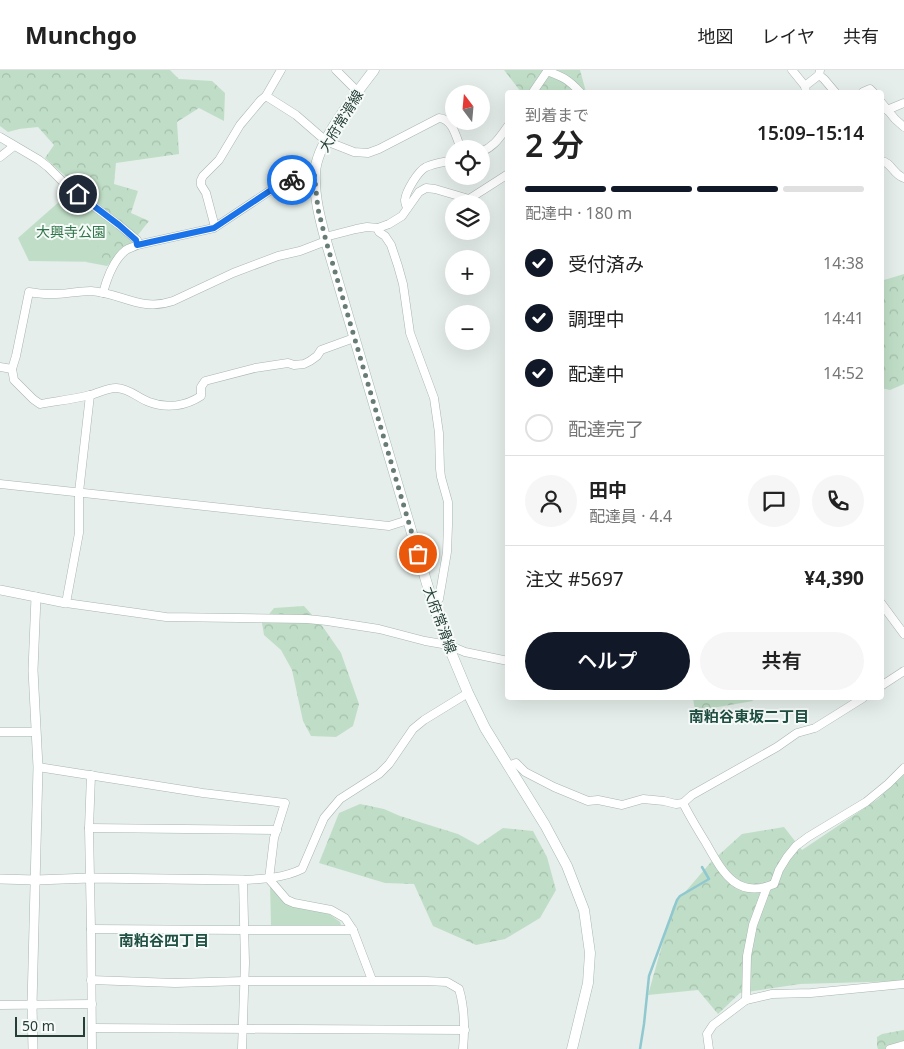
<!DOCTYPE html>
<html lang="ja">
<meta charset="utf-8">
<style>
body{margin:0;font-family:"Noto Sans","Noto Sans JP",sans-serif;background:#f6f6f6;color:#222;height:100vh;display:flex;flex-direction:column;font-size:19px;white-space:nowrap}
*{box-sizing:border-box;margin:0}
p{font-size:16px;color:#767676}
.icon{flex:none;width:28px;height:28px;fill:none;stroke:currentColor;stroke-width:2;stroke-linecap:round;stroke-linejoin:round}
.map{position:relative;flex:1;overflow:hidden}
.panel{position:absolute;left:505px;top:20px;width:379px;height:610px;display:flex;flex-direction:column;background:#fff;border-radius:5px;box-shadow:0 5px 20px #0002}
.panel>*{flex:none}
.needle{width:32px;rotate:344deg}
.controls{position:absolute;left:445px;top:15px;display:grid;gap:10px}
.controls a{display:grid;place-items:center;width:45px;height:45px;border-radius:50%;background:#fff;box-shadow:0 5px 20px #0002;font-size:25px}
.scale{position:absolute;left:15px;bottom:12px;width:70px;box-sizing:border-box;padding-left:5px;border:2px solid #253f38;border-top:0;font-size:14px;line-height:18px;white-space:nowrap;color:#253f38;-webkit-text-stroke:4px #f6faf8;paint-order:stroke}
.pin{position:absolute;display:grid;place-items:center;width:42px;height:42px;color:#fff;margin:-21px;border:2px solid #fff;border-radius:50%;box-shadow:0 1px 5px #0007}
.courier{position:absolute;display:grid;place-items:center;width:50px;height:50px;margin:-25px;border:4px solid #1a73e8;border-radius:50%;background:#fff;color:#222;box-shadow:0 1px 6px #0007}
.head em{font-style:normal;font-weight:600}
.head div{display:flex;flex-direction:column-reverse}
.head{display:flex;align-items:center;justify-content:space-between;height:85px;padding:0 20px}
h1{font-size:32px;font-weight:600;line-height:38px}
.bar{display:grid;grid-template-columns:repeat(4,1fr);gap:8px 5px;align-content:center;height:60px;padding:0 20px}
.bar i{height:6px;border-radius:4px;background:#e0e0e0}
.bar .on{background:#111827}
.bar p{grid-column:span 4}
.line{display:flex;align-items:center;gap:12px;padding:0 20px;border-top:1px solid #e0e0e0}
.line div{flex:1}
.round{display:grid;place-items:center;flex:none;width:52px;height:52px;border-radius:26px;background:#f6f6f6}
ol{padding:0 20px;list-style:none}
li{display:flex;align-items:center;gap:15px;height:55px}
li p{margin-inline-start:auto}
li .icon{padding:5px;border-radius:50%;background:#111827;color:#fff;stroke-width:4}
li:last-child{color:#767676}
li i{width:28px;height:28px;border:2px solid #e0e0e0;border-radius:50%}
.action{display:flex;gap:10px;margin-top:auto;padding:10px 20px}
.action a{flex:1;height:58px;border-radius:30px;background:#111827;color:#fff;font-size:20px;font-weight:600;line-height:58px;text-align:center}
.action a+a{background:#f6f6f6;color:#222}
header{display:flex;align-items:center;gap:30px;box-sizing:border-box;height:70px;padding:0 25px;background:#fff;border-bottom:1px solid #e0e0e0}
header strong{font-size:24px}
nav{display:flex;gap:28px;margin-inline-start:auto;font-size:18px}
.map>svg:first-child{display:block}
.green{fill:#c0dec7}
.forest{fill:url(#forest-crowns)}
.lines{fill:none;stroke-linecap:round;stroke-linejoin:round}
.stream{stroke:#90c8d0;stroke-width:2.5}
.minor-casing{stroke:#a8b6b1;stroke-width:9}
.tertiary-casing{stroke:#a8b6b1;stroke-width:10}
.secondary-casing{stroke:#a4b9b1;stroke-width:11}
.minor{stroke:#fff;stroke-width:8}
.tertiary{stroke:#fff;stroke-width:9}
.secondary{stroke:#fff;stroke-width:10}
.done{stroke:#687c76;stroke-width:5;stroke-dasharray:0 9}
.route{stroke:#1a73e8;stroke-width:6}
.labels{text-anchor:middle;stroke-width:4;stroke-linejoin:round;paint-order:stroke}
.street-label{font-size:14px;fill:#253f38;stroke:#f6faf8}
.park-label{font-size:14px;fill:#307549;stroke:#f6faf8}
.neighbourhood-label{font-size:15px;font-weight:bold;fill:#215144;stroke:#f6faf8}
</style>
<header>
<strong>Munchgo</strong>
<nav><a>地図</a><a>レイヤ</a><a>共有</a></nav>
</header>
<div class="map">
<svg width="904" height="979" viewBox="0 0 904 979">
<defs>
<pattern id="forest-crowns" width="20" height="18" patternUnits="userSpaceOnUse" patternTransform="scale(1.25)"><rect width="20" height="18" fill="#c0dec7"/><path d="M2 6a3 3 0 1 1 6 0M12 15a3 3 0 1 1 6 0" fill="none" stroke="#a5c0ac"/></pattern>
</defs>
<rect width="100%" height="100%" fill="#e5eeea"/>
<g class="green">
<path d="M68 124 84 133 131 170 108 192 29 191 18 168Z"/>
<path d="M270 814 286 833 329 844 340 852 341 855H271Z"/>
</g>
<g class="forest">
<path d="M0 0H170L179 9 212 11 225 23 224 51 199 38 177 52 179 84 116 93 114 114 138 121 131 143 149 151 134 170 107 196 86 192 116 151 45 88 54 75 38 57 19 59 8 62 0 56Z"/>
<path d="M504 0H580L586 22H521Z"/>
<path d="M904 204V314L890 320 881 318V211Z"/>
<path d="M304 536 323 557 341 583 359 634 353 656 336 667 311 666 303 651 292 600 281 580 264 565 262 553 274 538Z"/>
<path d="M693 628H751L753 631 695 641Z"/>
<path d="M904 704V911L800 914 740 923 718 944 698 920 648 925 673 836 711 792 742 764 784 757 802 780 878 729Z"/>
<path d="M360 734 384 739 400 746 458 764 478 775 503 758 533 761 547 787 556 820 540 848 505 869 476 875 433 856 414 814 385 813 319 793 339 743Z"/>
<path d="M904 960V979H878L877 976V967L882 964Z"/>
</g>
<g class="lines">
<path class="stream" d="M640 979 644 954 649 906 677 830 680 826 709 809 702 797"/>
<defs>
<g id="minor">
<path d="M281 0 266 26 296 45 326 71 354 82 368 83 379 79 439 48C453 49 456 67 461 79"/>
<path d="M336 0 358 22"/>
<path d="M792 0 805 16"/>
<path d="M547 1C563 7 568 9 580 22"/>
<path d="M819 5 824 9 835 22"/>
<path d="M533 22 548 0"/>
<path d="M806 22 805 16 819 5 820 0"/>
<path d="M863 22 870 19 873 22"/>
<path d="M881 32 895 49 904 57"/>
<path d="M887 40 904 33"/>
<path d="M0 67 39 90 48 97 68 117 119 155 137 170V175"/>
<path d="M481 82C495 76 499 68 508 56"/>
<path d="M0 87 14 76"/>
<path d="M881 91C892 92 892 104 904 108"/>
<path d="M407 138C406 134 405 134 405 130 406 121 418 101 426 97 435 93 445 92 454 90"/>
<path d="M215 157 206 123 201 115V110L203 106 219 90 240 55 261 30 266 26"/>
<path d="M378 158 379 162 385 166 391 175 398 196 403 214 410 263 434 328 439 363 440 399 441 407 448 432V455L447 482 439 529 433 534"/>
<path d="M325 167 356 159 367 157 378 158 389 154 402 146 419 122 426 118 435 119 469 129 508 104"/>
<path d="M326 171 300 181 278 186 233 203 173 231C141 242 121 223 91 221 76 221 62 225 48 224 42 224 35 223 29 222L16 286 12 299 14 310 33 329 40 334C57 331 74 329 90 325 99 323 109 317 117 318 130 319 138 328 149 332 167 339 186 336 201 326V317L205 311 255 298 288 293 294 295 304 294 310 291 317 286 321 280 354 268"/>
<path d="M103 223C107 208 113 190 126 180 129 178 134 177 137 175L214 158 277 116 299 106 314 102"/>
<path d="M0 297 12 299"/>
<path d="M90 325 79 422V463L66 533 166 547 307 549 327 551 379 559 425 571 448 575 465 582 508 591"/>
<path d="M0 414 389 456 408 450"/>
<path d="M881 533 904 564"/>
<path d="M881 616 904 601"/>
<path d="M0 662H36"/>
<path d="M508 696 516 693 525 702 554 717 588 731 598 730 622 735 643 729 664 731 676 734 683 733 692 725 777 677 797 663 815 658 863 628"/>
<path d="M38 697 203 723 285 733 274 768 269 809 287 830 294 833 331 840 345 848 353 860 372 910"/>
<path d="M91 705 89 758 91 859 92 979"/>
<path d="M683 733C690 747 698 760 706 773 722 801 736 830 774 814L779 800 787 787 796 776 808 767 866 732 888 714 904 698"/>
<path d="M89 758 277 760"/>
<path d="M91 859 244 860H353"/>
<path d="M91 910 175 913 244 911H426L447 912 459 919C465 939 465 958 463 979"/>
<path d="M746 930 747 886 753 855 767 817"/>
<path d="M0 935 92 934"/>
<path d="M92 958 465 960"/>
<path d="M242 979 245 893 243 810C263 809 284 808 302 799L324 748 340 729 379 704 389 694 413 659 424 650 468 623"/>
<path d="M709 979 707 964 713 955 746 930 772 924 811 923 904 914"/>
<path d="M890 979 904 975"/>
</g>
<g id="tertiary">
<path d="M0 520 66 533"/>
<path d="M0 809 36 810 90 808 243 810"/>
<path d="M33 979 32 935 38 697 33 600 36 527"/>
</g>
<path id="secondary" d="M374 0C356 24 316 73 315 103 314 126 320 149 326 171L408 450 433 534 448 575 468 623 485 658 545 755 567 796 584 840 590 883 588 913 572 979"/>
</defs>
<use href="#minor" class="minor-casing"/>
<use href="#tertiary" class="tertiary-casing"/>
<use href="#secondary" class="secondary-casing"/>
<use href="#minor" class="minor"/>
<use href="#tertiary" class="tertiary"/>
<use href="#secondary" class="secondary"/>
</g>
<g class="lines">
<path class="done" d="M292 110 299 106 314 102 318 139 326 171 418 484"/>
<path class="route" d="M78 124 119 155 136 170 137 175 214 158 277 116 292 110"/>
</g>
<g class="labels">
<g class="street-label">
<text transform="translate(341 51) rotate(-58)" y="5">大府常滑線</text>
<text transform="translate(440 550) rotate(70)" y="5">大府常滑線</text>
</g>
<g class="park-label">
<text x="71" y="167">大興寺公園</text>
</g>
<g class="neighbourhood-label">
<text x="749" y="652">南粕谷東坂二丁目</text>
<text x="164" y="876">南粕谷四丁目</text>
</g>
</g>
</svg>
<div class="controls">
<a><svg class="needle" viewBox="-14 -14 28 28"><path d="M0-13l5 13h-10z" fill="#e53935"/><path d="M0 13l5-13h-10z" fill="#767676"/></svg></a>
<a><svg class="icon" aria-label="locate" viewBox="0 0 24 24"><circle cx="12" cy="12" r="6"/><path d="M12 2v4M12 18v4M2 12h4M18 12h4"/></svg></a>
<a><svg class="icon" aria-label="layers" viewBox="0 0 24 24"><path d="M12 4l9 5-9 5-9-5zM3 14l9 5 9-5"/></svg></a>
<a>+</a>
<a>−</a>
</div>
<div class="scale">50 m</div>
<div class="pin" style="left:418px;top:484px;background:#ea580c"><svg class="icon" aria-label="bag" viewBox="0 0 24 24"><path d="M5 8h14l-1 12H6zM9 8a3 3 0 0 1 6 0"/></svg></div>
<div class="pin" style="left:78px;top:124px;background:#1f2937"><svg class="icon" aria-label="home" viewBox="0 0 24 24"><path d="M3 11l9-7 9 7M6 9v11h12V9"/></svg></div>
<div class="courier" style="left:292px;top:110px"><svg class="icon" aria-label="bike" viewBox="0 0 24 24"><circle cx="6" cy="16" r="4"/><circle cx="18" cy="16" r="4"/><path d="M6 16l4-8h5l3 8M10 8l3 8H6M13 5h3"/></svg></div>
<section class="panel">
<div class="head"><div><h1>2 分</h1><p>到着まで</p></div><em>15:09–15:14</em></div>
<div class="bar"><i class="on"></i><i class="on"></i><i class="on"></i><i></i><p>配達中 · 180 m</p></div>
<ol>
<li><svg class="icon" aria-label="check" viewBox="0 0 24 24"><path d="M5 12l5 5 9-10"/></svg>受付済み<p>14:38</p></li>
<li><svg class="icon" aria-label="check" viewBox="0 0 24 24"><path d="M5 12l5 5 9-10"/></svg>調理中<p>14:41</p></li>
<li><svg class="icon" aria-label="check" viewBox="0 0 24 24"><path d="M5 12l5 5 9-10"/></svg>配達中<p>14:52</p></li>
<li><i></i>配達完了</li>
</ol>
<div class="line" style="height:90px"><a class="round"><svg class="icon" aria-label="person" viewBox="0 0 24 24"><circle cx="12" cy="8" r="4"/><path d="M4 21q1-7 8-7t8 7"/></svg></a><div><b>田中</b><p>配達員 · 4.4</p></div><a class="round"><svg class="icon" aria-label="chat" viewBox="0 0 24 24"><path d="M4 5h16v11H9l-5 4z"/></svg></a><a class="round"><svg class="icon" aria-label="phone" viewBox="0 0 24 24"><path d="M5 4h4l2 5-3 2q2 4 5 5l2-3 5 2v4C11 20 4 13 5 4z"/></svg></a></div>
<div class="line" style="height:65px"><div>注文 #5697</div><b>¥4,390</b></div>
<div class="action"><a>ヘルプ</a><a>共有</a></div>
</section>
</div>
